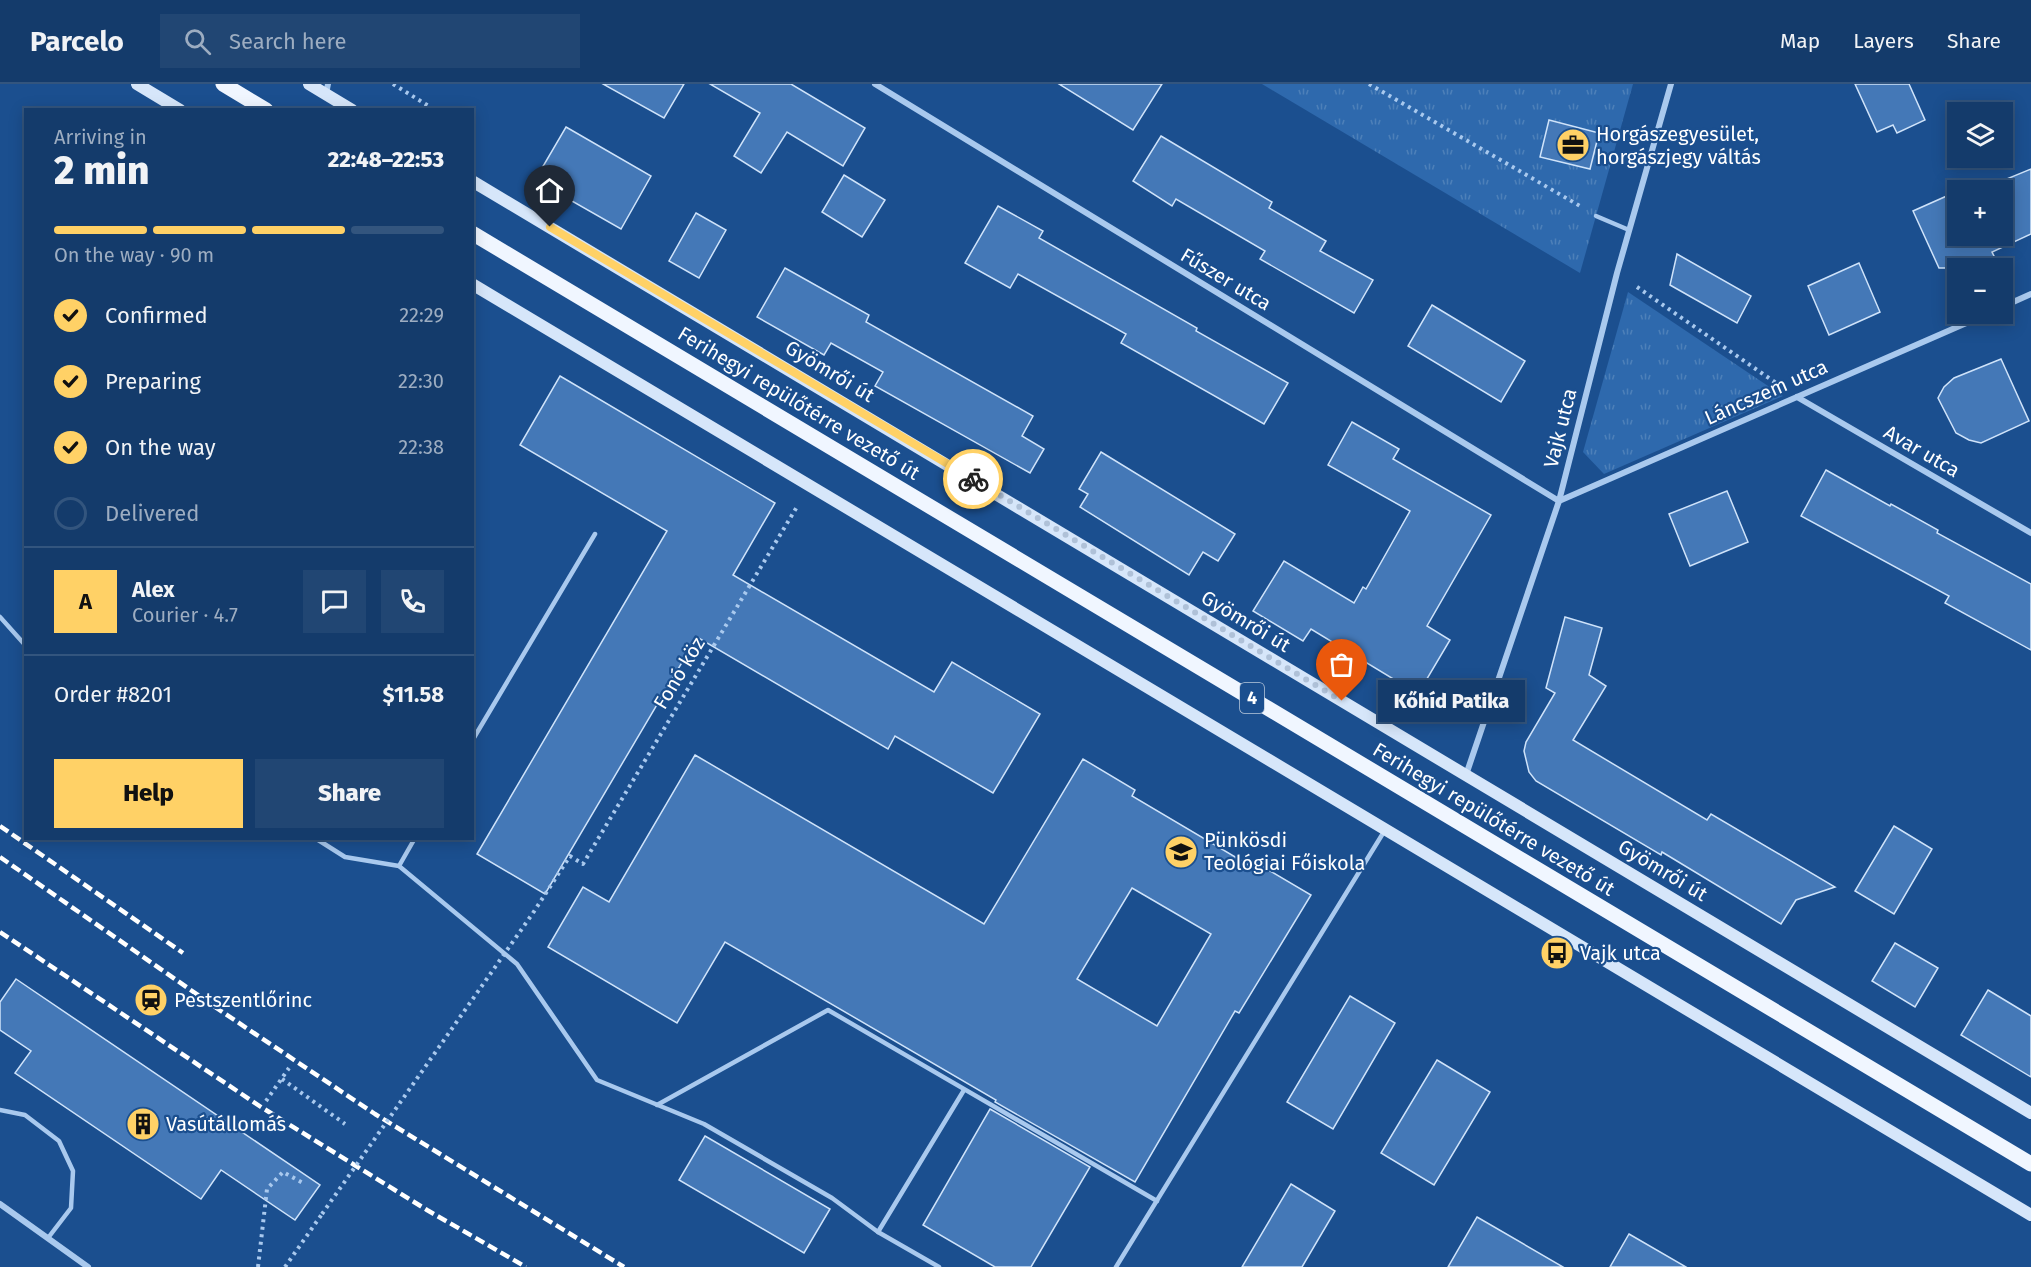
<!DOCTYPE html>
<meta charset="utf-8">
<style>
body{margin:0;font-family:"Fira Sans",sans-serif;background:#214673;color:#f1f3f6;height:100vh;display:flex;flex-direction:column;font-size:22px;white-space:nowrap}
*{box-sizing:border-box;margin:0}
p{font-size:20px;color:#9dadc1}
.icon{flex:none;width:33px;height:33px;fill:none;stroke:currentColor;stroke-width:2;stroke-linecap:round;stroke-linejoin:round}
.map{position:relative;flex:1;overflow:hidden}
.side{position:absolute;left:24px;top:24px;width:450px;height:732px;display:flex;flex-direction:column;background:#143b6b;border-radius:0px;box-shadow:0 3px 15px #0003,0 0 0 2px #33557e}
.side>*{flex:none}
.fabs{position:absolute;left:1947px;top:18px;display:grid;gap:12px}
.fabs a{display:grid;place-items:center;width:66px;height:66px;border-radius:0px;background:#143b6b;box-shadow:0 3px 15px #0003,0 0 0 2px #33557e;font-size:30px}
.pin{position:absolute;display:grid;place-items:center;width:51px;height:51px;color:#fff;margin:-62px -26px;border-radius:50% 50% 50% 0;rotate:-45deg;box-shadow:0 0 6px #0007}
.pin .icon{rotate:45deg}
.courier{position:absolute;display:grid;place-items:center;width:60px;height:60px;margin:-30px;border:4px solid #ffd166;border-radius:50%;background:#fff;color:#222;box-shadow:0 2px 8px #0007}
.bubble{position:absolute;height:42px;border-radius:0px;background:#143b6b;box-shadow:0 3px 15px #0003,0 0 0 2px #33557e;font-size:20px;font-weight:800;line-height:42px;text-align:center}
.headline em{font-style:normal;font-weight:800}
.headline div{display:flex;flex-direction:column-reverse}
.headline{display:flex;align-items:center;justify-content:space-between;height:102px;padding:0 30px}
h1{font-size:39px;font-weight:800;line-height:45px}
.bar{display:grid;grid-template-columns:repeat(4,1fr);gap:9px 6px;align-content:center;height:72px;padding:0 30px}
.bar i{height:8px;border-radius:4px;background:#33557e}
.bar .selected{background:#ffd166}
.bar p{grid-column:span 4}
.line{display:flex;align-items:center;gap:15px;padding:0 30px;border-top:2px solid #33557e}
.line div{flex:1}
.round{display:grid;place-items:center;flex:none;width:63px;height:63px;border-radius:0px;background:#214673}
ol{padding:0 30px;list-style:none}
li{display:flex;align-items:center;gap:18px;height:66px}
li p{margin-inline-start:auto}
li .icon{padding:6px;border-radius:50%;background:#ffd166;color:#111;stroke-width:4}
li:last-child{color:#9dadc1}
li i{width:33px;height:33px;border:3px solid #33557e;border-radius:50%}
.button{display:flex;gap:12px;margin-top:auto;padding:12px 30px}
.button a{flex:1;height:69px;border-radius:0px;background:#ffd166;color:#111;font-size:24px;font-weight:800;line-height:69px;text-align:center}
.button a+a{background:#214673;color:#f1f3f6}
header{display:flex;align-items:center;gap:36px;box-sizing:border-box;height:84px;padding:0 30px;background:#143b6b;border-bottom:2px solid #33557e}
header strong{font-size:28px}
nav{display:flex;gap:33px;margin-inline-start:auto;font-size:21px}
.search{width:420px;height:54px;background:#214673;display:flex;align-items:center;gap:15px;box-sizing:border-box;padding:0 21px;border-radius:0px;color:#9dadc1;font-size:22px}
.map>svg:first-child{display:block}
.grass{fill:url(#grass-tufts)}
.building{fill:#4478b7;stroke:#cfe3fa;stroke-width:1.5;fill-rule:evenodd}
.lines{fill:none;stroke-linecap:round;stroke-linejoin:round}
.path{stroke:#a9c9ee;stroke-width:4;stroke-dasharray:3 4.5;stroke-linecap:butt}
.lane{stroke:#a9c9ee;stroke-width:4.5}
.street{stroke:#a9c9ee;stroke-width:6}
.secondary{stroke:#d6e6fa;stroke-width:12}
.primary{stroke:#f0f6ff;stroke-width:15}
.rail{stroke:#fff;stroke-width:4.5;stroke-dasharray:10 4.5;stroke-linecap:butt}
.path-bridge{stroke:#a9c9ee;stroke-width:4;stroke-dasharray:3 4.5;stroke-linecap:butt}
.done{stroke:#afc1d8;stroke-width:6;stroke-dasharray:0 10.8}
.route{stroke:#ffd166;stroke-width:8}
.labels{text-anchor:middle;stroke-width:4.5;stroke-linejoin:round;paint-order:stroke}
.shield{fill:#1b4f8f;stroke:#bbcadd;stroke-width:1.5}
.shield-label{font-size:18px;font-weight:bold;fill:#fff}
.poi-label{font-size:20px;fill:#fff;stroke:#1b4f8f;text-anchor:start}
.street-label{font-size:20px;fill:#fff;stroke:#1b4f8f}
</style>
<header>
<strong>Parcelo</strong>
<div class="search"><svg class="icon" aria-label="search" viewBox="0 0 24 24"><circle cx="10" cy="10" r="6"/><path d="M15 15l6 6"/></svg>Search here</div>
<nav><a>Map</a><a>Layers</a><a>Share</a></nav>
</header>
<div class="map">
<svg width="2031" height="1183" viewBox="0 0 2031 1183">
<defs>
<pattern id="grass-tufts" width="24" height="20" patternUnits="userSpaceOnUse" patternTransform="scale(1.5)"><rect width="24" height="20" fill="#2e69ad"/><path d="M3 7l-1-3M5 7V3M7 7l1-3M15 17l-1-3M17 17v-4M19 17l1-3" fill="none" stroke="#4d80b9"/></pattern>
</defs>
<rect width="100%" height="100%" fill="#1b4f8f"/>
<g class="grass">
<path d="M1262 0H1633L1580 189Z"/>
<path d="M1628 208 1783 312 1604 390 1583 368Z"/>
</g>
<g class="building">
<path d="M603 0H684L664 34Z"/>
<path d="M710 0H791L865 44 843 82 787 48 761 89 734 72 760 29Z"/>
<path d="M1059 0H1162L1133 46Z"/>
<path d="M1855 0H1909L1925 36 1897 49 1893 41 1877 48Z"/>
<path d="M1549 36 1599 49 1590 85 1540 73Z"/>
<path d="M566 43 651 92 621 145 535 96Z"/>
<path d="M1161 52 1272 118 1269 124 1326 157 1320 167 1373 196 1354 229 1260 175 1265 167 1176 115 1172 122 1133 97Z"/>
<path d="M2031 85V150L1992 168 1997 178 1981 184H1939L1913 127 1958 107V152H2002V106H1980Z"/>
<path d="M844 91 885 116 862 153 822 128Z"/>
<path d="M998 122 1043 147 1039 154 1197 244 1196 247 1288 299 1264 340 1121 259 1126 250 1018 190 1010 204 965 179Z"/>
<path d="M696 129 726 146 699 194 669 177Z"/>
<path d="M1677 170 1751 212 1737 239 1670 201Z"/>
<path d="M1859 179 1880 228 1829 251 1808 202Z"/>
<path d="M785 184 869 231 866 238 1033 332 1022 352 1044 365 1030 389 875 302 883 288 831 259 824 271 757 233Z"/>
<path d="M1432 221 1525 277 1501 318 1408 262Z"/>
<path d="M2001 275 2029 337 1981 359 1969 356 1956 349 1938 314 1944 303 1954 294Z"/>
<path d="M560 292 775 419 733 491 934 608 952 578 1040 630 993 709 895 652 888 665 697 553 545 810 477 770 667 447 520 361Z"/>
<path d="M1352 338 1399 365 1393 375 1491 431 1427 542 1450 556 1418 610 1311 545 1303 557 1253 527 1284 477 1354 519 1363 503 1366 505 1410 427 1328 381Z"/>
<path d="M1101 368 1235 450 1218 477 1203 468 1189 491 1080 423 1088 410 1079 405Z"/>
<path d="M1826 386 1890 422 1891 420 1938 446 1937 449 2031 500V566L1945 519 1949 512 1801 432Z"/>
<path d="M1727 407 1748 458 1690 482 1669 430Z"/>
<path d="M1565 533 1602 544 1589 591 1606 602 1573 656 1707 736 1711 730 1835 803 1796 816 1781 840 1662 768 1661 771 1536 697 1529 688 1524 667 1526 658 1555 609 1546 604Z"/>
<path d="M695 671 984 840 1083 675 1135 706 1132 712 1252 783 1255 778 1311 811 1239 929 1235 927 1135 1098 995 1018 996 1016 725 858 677 939 548 863 583 803 609 818ZM1132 804 1211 850 1157 942 1077 895Z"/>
<path d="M1894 742 1932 765 1894 830 1855 807Z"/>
<path d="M1895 859 1938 884 1915 923 1872 897Z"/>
<path d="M16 895 320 1101 295 1136 221 1086 201 1115 15 989 31 967 0 946V918Z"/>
<path d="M1988 906 2031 932V993L1961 951Z"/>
<path d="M1350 912 1395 939 1333 1045 1287 1018Z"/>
<path d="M1437 976 1490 1008 1434 1101 1381 1069Z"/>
<path d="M990 1025 1090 1083 1031 1183H995L923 1141Z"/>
<path d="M705 1052 830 1125 804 1169 679 1096Z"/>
<path d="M1291 1100 1335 1127 1302 1183H1242Z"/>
<path d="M1477 1133 1563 1183H1448Z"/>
<path d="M1629 1150 1686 1183H1610Z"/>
</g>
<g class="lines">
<g class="path">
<path d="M393 0 435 26"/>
<path d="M1369 0 1580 122"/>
<path d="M1637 203 1776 299"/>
<path d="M533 829 570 772 583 780 798 421"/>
<path d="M282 995 345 1040"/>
<path d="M266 1017 289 984"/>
<path d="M258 1183 267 1105 283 1088 303 1099"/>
<path d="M285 1183 322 1130"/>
</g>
<g class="lane">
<path d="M1596 132 1629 146"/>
<path d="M0 533 26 562"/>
<path d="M472 657 595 450"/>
<path d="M315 754 345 773 399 782 517 880 597 996 704 1040 832 1114 878 1148 939 1183"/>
<path d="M399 782 415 754"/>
<path d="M657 1021 828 926 1157 1117"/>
<path d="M0 1026 25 1031 59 1057 73 1087 71 1124 48 1154"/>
<path d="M878 1148 964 1006"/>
<path d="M1116 1183 1385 746"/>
</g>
<g class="street">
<path d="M875 0 1559 417 1987 230"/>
<path d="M326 10 328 0"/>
<path d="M2002 223 2031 210"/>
<path d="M1797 313 2031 449"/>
<path d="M1466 691 1559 417 1617 189 1671 0"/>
<path d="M0 1120 88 1183"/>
</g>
<g class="secondary">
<path d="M137 0 180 26"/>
<path d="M309 0 352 26"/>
<path d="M472 97 2031 1029"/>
<path d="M472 200 2031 1131"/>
</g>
<g class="primary">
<path d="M223 0 266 26"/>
<path d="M472 149 2031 1080"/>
</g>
<g class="rail">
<path d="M0 742 183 869"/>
<path d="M0 773 215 923 375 1030 624 1183"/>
<path d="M0 848 261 1023 427 1126 526 1183"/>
</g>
<path class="path-bridge" d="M322 1130 533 829"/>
</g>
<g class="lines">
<path class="done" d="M973 395 1342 617"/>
<path class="route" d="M550 143 973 395"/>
</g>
<defs>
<symbol id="office-disc" viewBox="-11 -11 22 22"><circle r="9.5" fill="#ffd166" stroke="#1b4f8f"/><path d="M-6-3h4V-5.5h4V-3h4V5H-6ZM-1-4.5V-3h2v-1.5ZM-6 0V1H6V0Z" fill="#111"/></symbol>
<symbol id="university-disc" viewBox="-11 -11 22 22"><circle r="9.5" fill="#ffd166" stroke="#1b4f8f"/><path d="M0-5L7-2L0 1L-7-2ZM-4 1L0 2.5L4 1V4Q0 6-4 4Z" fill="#111"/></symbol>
<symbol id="bus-disc" viewBox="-11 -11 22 22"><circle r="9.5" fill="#ffd166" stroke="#1b4f8f"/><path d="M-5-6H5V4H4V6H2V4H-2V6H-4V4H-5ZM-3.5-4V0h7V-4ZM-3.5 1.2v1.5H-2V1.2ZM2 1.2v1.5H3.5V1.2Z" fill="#111"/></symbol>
<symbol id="station-disc" viewBox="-11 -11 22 22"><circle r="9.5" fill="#ffd166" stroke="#1b4f8f"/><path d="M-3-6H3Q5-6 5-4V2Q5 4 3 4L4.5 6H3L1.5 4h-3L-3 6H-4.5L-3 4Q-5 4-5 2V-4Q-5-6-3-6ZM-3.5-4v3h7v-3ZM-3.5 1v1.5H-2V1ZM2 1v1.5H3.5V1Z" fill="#111"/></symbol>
<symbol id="building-disc" viewBox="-11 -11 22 22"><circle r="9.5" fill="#ffd166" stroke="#1b4f8f"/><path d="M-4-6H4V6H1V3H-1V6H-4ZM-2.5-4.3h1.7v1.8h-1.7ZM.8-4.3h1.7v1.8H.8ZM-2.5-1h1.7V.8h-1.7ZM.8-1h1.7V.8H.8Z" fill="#111"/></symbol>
</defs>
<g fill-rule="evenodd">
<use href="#office-disc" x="1554" y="42" width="38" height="38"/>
<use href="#university-disc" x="1162" y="749" width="38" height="38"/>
<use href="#bus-disc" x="1538" y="850" width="38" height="38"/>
<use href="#station-disc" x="132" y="897" width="38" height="38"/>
<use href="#building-disc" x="124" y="1021" width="38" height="38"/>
</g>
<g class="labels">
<rect class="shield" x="1240" y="599" width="24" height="30" rx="4.5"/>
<g class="shield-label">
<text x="1252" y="620">4</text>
</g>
<g class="poi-label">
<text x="1596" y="57">Horgászegyesület,<tspan x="1596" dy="23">horgászjegy váltás</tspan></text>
<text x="1204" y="763">Pünkösdi<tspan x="1204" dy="23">Teológiai Főiskola</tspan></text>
<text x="1580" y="876">Vajk utca</text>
<text x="174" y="923">Pestszentlőrinc</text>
<text x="166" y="1047">Vasútállomás</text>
</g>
<g class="street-label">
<text transform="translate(1226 195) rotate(31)" y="7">Fűszer utca</text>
<text transform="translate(830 287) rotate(31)" y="7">Gyömrői út</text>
<text transform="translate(1766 308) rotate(-24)" y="7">Láncszem utca</text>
<text transform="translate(799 319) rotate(31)" y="7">Ferihegyi repülőtérre vezető út</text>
<text transform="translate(1560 344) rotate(-76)" y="7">Vajk utca</text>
<text transform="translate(1922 367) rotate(30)" y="7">Avar utca</text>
<text transform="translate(1246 537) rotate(31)" y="7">Gyömrői út</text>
<text transform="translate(679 589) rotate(-59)" y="7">Fonó köz</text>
<text transform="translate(1494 735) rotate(31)" y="7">Ferihegyi repülőtérre vezető út</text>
<text transform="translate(1663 786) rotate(31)" y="7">Gyömrői út</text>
</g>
</g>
</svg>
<div class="fabs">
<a><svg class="icon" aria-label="layers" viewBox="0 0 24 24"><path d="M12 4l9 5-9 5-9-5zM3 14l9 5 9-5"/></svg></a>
<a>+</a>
<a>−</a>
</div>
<div class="pin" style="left:1342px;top:617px;background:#ea580c"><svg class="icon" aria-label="bag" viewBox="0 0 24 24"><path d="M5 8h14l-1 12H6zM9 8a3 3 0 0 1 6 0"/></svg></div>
<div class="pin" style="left:550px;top:143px;background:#1f2937"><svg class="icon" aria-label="home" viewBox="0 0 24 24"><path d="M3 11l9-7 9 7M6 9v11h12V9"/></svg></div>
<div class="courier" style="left:973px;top:395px"><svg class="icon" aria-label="bike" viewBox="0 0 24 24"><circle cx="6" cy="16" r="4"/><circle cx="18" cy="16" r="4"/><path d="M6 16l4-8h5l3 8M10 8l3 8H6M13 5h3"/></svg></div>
<div class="bubble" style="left:1378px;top:596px;width:147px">Kőhíd Patika</div>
<section class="side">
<div class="headline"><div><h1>2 min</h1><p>Arriving in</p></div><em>22:48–22:53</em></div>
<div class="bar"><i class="selected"></i><i class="selected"></i><i class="selected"></i><i></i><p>On the way · 90 m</p></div>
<ol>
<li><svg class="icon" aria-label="check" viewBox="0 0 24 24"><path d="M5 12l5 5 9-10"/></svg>Confirmed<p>22:29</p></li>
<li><svg class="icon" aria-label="check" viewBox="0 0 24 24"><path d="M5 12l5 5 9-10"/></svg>Preparing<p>22:30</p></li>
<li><svg class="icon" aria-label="check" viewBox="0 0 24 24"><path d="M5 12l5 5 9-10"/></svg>On the way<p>22:38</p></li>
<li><i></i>Delivered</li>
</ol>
<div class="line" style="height:108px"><b class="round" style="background:#ffd166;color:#111">A</b><div><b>Alex</b><p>Courier · 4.7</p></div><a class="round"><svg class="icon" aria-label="chat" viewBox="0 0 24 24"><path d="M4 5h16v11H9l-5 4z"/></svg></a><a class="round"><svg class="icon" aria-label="phone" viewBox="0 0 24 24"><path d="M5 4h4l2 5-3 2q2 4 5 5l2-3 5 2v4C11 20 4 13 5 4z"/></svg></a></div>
<div class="line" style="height:78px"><div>Order #8201</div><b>$11.58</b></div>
<div class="button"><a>Help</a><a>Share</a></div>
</section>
</div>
